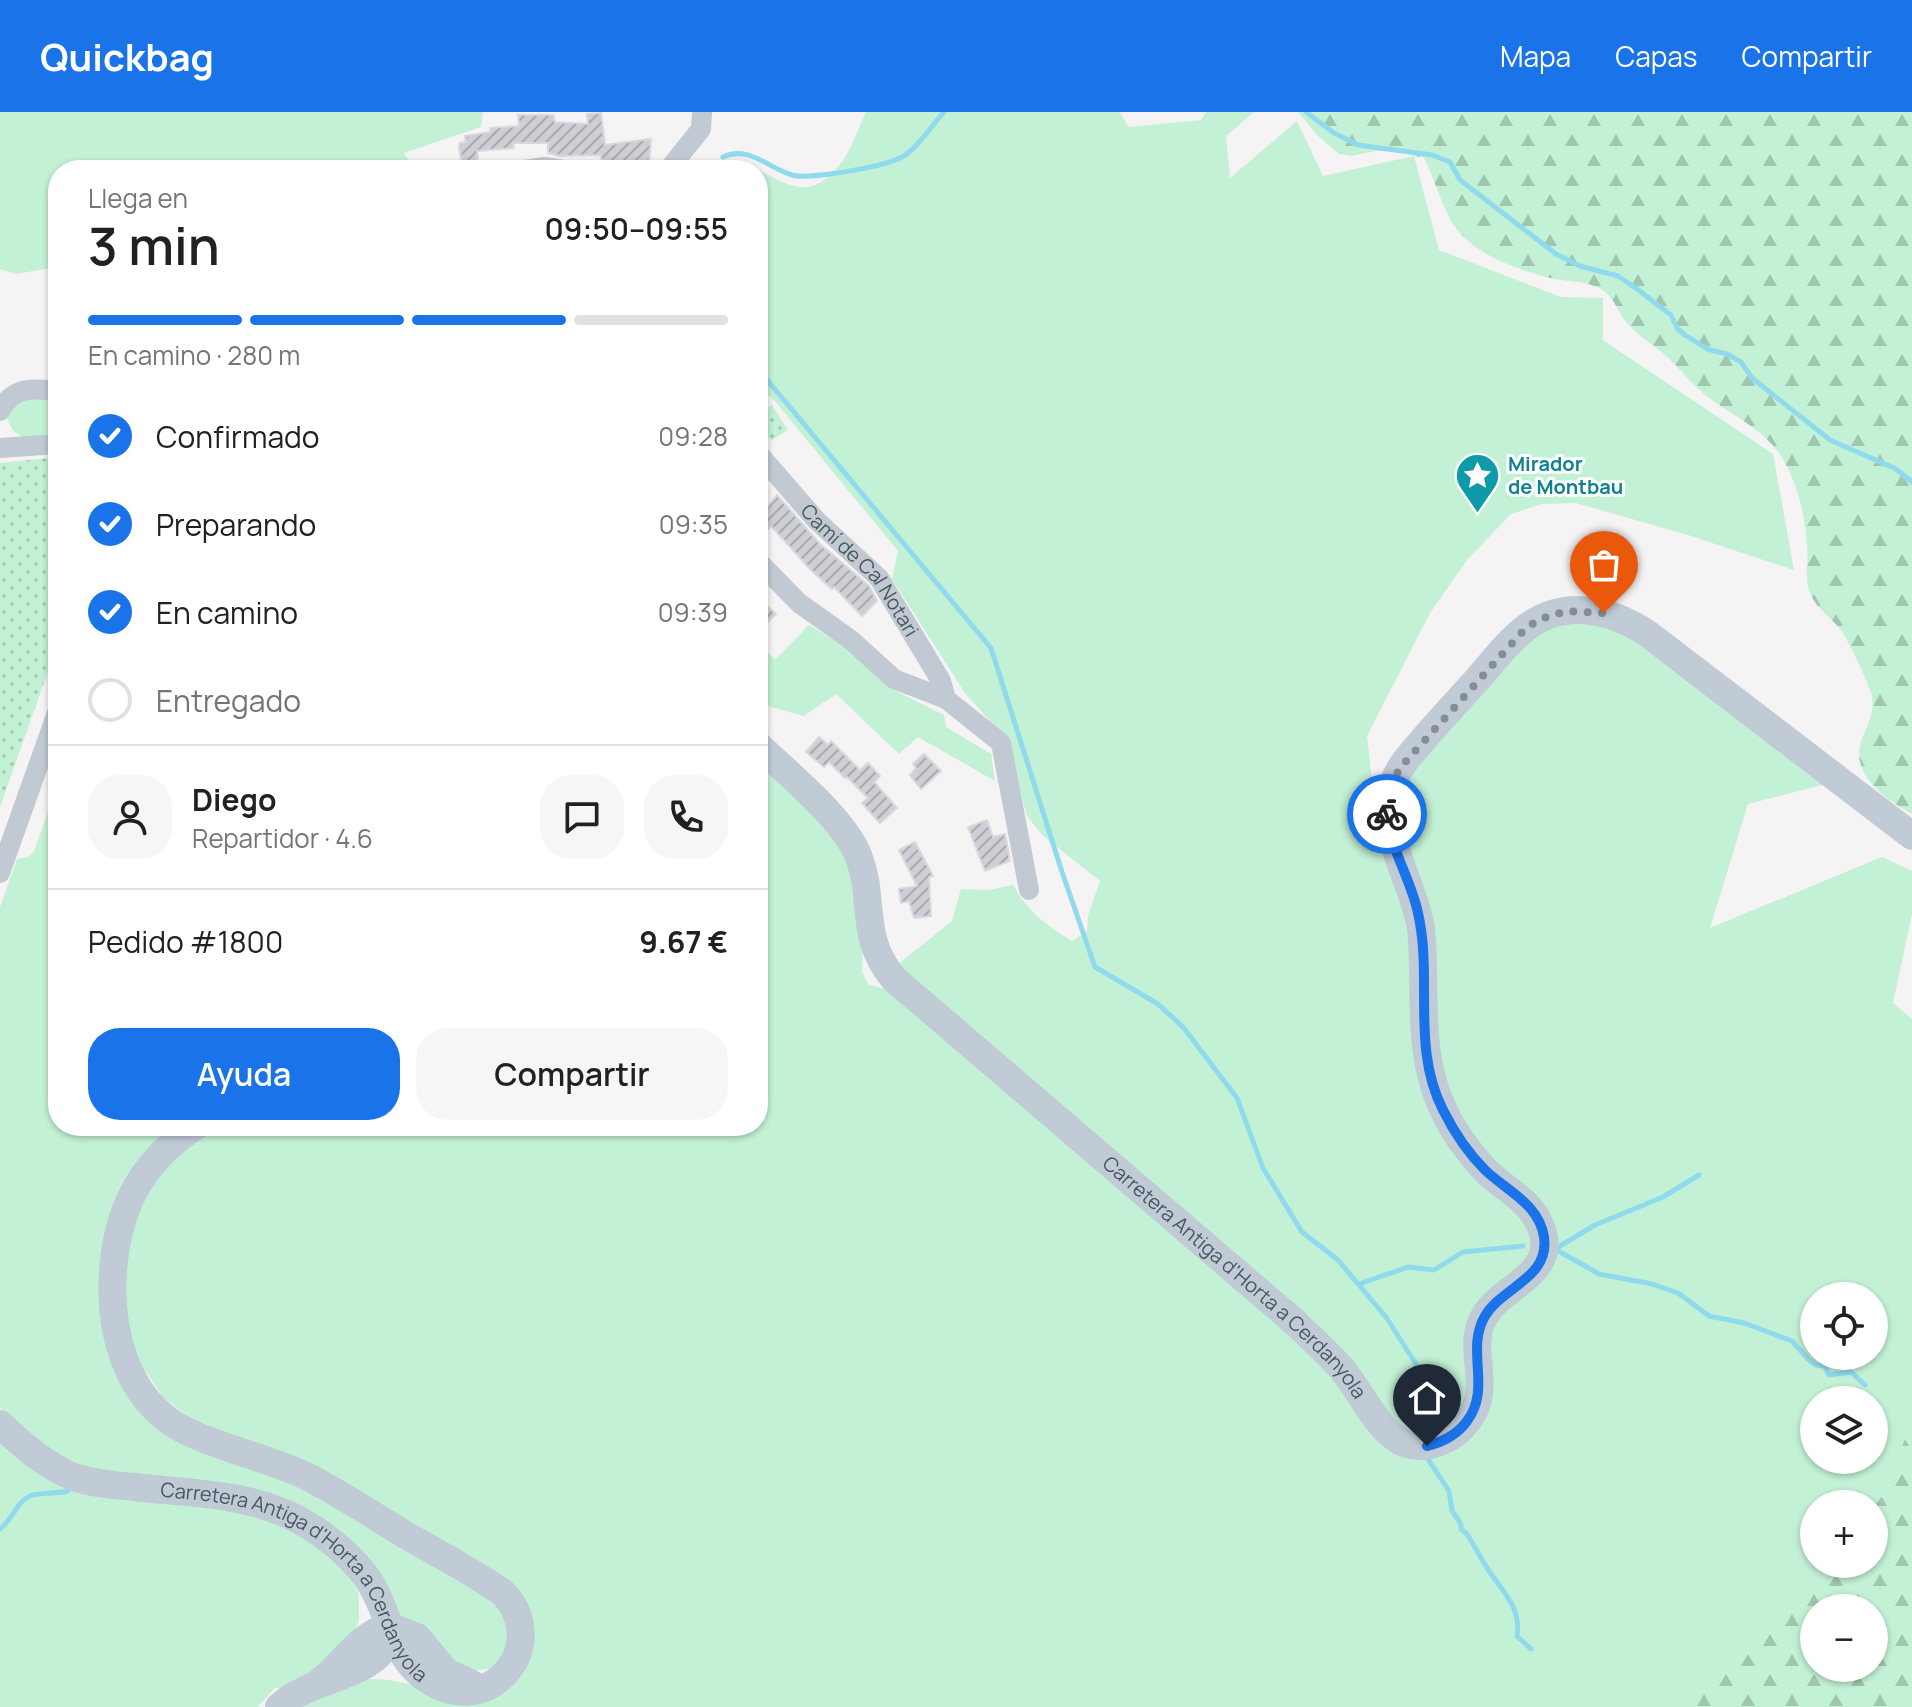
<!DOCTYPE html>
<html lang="es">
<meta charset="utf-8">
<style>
body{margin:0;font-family:Manrope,sans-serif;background:#f6f6f6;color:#202124;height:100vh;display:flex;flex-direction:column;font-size:30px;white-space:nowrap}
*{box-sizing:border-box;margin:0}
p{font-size:26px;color:#757577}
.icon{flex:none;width:44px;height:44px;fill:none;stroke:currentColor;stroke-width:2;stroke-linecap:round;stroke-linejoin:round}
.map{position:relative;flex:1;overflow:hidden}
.details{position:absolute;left:48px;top:48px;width:720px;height:976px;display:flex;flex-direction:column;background:#fff;border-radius:32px;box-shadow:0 2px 6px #0004}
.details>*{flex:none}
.controls{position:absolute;left:1800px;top:1170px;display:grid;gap:16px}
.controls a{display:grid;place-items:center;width:88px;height:88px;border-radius:50%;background:#fff;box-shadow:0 2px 6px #0004;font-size:40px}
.pin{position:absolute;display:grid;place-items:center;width:68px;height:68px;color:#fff;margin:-82px -34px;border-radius:50% 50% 50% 0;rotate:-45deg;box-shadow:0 0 8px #0007}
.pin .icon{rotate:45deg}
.courier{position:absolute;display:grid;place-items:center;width:80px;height:80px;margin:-40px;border:6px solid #1a73e8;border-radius:50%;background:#fff;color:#222;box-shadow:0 2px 10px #0007}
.headline em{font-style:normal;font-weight:600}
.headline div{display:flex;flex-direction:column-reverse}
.headline{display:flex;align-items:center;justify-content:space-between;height:136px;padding:0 40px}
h1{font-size:52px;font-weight:600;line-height:60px}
.bar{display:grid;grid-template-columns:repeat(4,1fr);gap:12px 8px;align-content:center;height:96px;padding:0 40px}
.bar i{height:10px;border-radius:6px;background:#e0e0e0}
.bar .current{background:#1a73e8}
.bar p{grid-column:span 4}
.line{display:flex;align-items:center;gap:20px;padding:0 40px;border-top:2px solid #e0e0e0}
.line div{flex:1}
.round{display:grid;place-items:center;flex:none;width:84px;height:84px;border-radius:32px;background:#f6f6f6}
ol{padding:0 40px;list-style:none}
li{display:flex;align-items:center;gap:24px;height:88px}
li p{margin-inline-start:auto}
li .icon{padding:8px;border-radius:50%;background:#1a73e8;color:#fff;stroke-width:4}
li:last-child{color:#757577}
li i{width:44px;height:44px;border:4px solid #e0e0e0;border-radius:50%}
.action{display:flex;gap:16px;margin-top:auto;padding:16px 40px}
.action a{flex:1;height:92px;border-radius:32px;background:#1a73e8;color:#fff;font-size:32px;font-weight:600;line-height:92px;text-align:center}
.action a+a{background:#f6f6f6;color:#202124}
header{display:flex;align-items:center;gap:48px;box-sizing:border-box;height:112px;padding:0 40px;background:#1a73e8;color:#fff}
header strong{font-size:38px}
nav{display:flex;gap:44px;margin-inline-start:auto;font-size:28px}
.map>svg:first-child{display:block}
.grass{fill:#c3f1d5;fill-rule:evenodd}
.forest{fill:url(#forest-firs);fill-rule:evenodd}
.park{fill:url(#park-dots)}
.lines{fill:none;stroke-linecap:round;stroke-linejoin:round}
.stream{stroke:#90daee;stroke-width:5}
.building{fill:url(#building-hatch);stroke:#d7d9de;stroke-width:2}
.street{stroke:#c1cad2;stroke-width:20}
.secondary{stroke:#c1cbd6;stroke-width:28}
.done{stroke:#868d94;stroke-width:8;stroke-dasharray:0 14.4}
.route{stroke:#1a73e8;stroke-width:10}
.labels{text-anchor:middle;stroke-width:6;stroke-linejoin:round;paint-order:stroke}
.culture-label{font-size:20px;font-weight:bold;fill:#0d838f;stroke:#fff;text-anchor:start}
.street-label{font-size:20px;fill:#4a5661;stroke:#fff}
</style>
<header>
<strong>Quickbag</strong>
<nav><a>Mapa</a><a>Capas</a><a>Compartir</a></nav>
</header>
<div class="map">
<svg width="1912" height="1595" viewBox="0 0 1912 1595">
<defs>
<pattern id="forest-firs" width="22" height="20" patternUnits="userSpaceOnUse" patternTransform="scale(2)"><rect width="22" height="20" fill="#c3f1d5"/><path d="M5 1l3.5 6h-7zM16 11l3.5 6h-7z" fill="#a0c6b0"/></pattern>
<pattern id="park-dots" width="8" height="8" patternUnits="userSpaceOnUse" patternTransform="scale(2)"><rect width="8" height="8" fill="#c3f1d5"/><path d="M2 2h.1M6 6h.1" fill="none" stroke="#a0c6b0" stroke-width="1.8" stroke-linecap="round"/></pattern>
<pattern id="building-hatch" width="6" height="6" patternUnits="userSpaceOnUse" patternTransform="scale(2)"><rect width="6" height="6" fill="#cdcfd5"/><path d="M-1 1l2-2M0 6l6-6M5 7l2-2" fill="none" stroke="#a8abb0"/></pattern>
</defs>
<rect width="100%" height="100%" fill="#f5f3f3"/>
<g class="grass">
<path d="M0 0H483L481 15 404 41 414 58H58V155L15 162 0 157Z"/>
<path d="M866 0H1119L1129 15 1201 8 1206 0H1254L1226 24 1230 66 1297 9 1323 64 1414 44 1439 138 1561 185 1603 186V228L1773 342 1794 458 1688 423 1576 391 1542 392 1511 402 1467 448 1430 501 1367 624 1376 706 1407 811 1416 943 1528 1107 1533 1141 1509 1168 1465 1298 1434 1322 1405 1320 896 854 952 809 961 777 989 778 1013 773C1027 799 1047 814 1072 829L1087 820 1088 804 1100 769 1043 724 1027 704 1006 627 965 581 892 467 898 439 774 288 758 273V58H705C762 26 792 116 841 51 852 37 858 16 866 0Z"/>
<path d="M58 285V323L25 326 13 319 7 307 8 300 20 286Z"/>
<path d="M1573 509 1615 515 1826 672 1748 692 1710 816 1882 745 1912 759V802L1893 891 1912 907V1309L1883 1383 1874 1394 1814 1392V1452H1826L1762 1531 1679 1595H298C318 1586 340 1573 361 1568 389 1562 447 1583 477 1590L528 1501 194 1309 164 1286 139 1250 128 1220 124 1167 134 1109 161 1059 201 1023 220 1014H758V647L824 711 847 746 863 840 862 859 868 872 891 879 1323 1251 1377 1323 1446 1340 1497 1206 1550 1157 1488 1046 1465 1013 1442 962 1399 698 1409 663 1521 535 1541 520ZM1814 1184H1874V1244H1814ZM1814 1288H1874V1348H1814Z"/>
<path d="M809 513 848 537 898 580 944 603 946 615 991 642 995 669 918 625 899 642 836 582 804 604 758 591V530L775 548Z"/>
<path d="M58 673V1014H180L115 1097 129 1274 497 1492 509 1514 504 1543 492 1556 467 1560 400 1506 345 1425 95 1358C52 1343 33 1326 0 1296V795L17 747 29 745 34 739Z"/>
<path d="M0 1329 81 1381 230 1398 292 1416 344 1455 357 1476 359 1486V1508L355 1520 341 1543 280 1579 276 1575 257 1595H0Z"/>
</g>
<g class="forest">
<path d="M1298 0H1912V702C1884 686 1847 661 1863 624 1868 612 1875 598 1872 584 1870 574 1847 526 1841 518 1831 505 1817 498 1810 481 1804 465 1809 451 1807 434 1805 401 1796 363 1776 337 1757 314 1732 303 1709 286 1693 273 1681 258 1666 244 1654 233 1640 225 1629 213 1617 201 1616 185 1599 176 1584 168 1563 170 1546 165 1512 156 1468 140 1450 107 1440 88 1434 66 1424 46L1414 44 1410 39H1375L1351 44 1339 42 1318 24Z"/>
<path d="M1912 1309V1595H1679L1762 1531 1826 1452H1874V1394L1883 1383ZM1814 1496H1874V1556H1814Z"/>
</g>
<g class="park">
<path d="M772 293 788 318 771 329 758 310V302Z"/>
<path d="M58 345V531L0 695V351Z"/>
</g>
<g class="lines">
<g class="stream">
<path d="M1306 0 1334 21 1358 33 1432 43 1450 50 1460 68 1556 142 1580 154 1618 164 1637 177 1671 203 1677 216 1685 223 1707 237 1727 242 1741 250 1752 266 1830 328 1896 357 1912 370"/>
<path d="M723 45C749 33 768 56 792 63 810 68 892 54 907 42 921 31 932 13 944 0"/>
<path d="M758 257 991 536 1062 760 1095 855 1158 892 1183 915 1237 986 1263 1056 1302 1120 1338 1148 1386 1205 1430 1274"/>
<path d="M1699 1063 1663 1085 1595 1113 1555 1137 1599 1162 1652 1172 1678 1181 1709 1204 1744 1211 1792 1229 1809 1248 1816 1253 1825 1254 1829 1263 1851 1260 1865 1273"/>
<path d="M1359 1172 1408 1155 1434 1158 1463 1140 1523 1134"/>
<path d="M1428 1347 1449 1379 1452 1399 1461 1412V1417L1467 1422C1476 1436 1484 1453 1494 1466 1507 1484 1521 1499 1517 1524L1531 1537"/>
<path d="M0 1417C12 1409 17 1389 30 1384 41 1380 56 1382 68 1379"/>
</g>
</g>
<g class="building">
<path d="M601 1 605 33 651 27 649 52 635 54V58H602L601 43 560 44 548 41V31H513L514 36 477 39 478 48 462 51 459 36 460 31 466 30 465 24 491 20 490 16 519 14 518 3H553L555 10 588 12 587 2Z"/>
<path d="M777 383 820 432 869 474 877 489 862 504 834 475 832 477 810 457 771 414 767 418 758 407Z"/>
<path d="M758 485 776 502 758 520Z"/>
<path d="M819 625 828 633 831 629 860 658 868 651 880 664 874 670 897 696 880 711 862 691 868 686 847 665 845 666 829 650 824 655 806 640Z"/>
<path d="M924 642 941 659 921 677 910 663 916 656 913 652Z"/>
<path d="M987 708 993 725 1005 722 1010 749 985 759 968 715Z"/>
<path d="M915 730 933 764 929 765 931 804 914 806 909 789 901 791 899 777 917 774 899 738Z"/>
</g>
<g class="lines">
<g class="street">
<path d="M525 58 544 55 564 58"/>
<path d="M668 58 701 17 702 0"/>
<path d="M0 299C13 274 33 276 58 279"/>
<path d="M0 336 58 332"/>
<path id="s1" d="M758 341 817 409 879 466 941 569 946 587 1001 631 1029 778"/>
<path d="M758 449 799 491 851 528 894 567 946 587"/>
<path d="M0 761 58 598"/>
</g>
<g class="secondary">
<path id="s2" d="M758 633C789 663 842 705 858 743 876 788 858 824 894 867L1290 1206C1308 1223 1326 1239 1342 1257 1370 1290 1389 1354 1444 1328 1458 1322 1470 1309 1476 1294 1487 1265 1468 1233 1484 1205 1501 1174 1554 1164 1543 1121 1535 1091 1507 1079 1487 1060 1477 1050 1468 1038 1460 1027 1412 957 1428 895 1421 816 1411 759 1364 702 1406 648 1428 621 1452 595 1476 569 1492 551 1507 530 1527 515 1565 487 1611 497 1648 522L1912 724"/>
<path id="s3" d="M0 1312C22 1333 46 1354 74 1365 94 1372 114 1373 134 1375 186 1381 242 1381 289 1403 318 1417 345 1438 365 1463 391 1498 390 1546 431 1570 441 1576 453 1580 466 1580 482 1579 497 1571 508 1558 527 1535 524 1502 503 1481 473 1460 441 1443 409 1425 374 1404 340 1381 304 1363 265 1345 222 1337 184 1318 123 1286 107 1212 114 1149 120 1090 146 1046 196 1014"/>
<path d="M317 1572C344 1552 356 1525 389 1514L417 1525 446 1560 472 1572"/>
<path d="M279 1595C314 1562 371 1570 393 1523"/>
</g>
</g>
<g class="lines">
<path class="done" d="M1387 702 1389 681 1399 657 1525 517 1538 508 1566 499 1604 501"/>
<path class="route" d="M1387 702C1390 737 1411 767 1418 801 1433 867 1411 935 1443 998 1454 1020 1468 1041 1485 1058 1507 1079 1539 1092 1544 1125 1550 1166 1502 1175 1485 1204 1465 1238 1492 1276 1467 1309 1457 1323 1443 1330 1427 1334"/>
</g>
<defs>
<symbol id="sight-pin" viewBox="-11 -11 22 30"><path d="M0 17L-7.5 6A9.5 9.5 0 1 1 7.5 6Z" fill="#0f9aa8" stroke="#fff"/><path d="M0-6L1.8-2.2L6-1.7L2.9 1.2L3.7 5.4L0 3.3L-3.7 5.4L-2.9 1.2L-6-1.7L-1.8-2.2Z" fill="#fff"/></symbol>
</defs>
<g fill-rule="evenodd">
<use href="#sight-pin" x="1452" y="338" width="51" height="69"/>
</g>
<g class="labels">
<g class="culture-label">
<text x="1508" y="359">Mirador<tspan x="1508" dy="23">de Montbau</tspan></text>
</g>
<g class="street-label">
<text dy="7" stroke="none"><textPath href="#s1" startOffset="156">Camí de Cal Notari</textPath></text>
<text dy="7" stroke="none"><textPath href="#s2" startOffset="734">Carretera Antiga d'Horta a Cerdanyola</textPath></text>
<text dy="7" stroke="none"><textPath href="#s3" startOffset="354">Carretera Antiga d'Horta a Cerdanyola</textPath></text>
</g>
</g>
</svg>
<div class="controls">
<a><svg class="icon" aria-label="locate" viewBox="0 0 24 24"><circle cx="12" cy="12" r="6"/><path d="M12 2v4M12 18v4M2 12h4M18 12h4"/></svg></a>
<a><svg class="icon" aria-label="layers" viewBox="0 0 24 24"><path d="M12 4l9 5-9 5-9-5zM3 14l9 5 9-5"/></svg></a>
<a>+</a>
<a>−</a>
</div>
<div class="pin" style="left:1604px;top:501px;background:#ea580c"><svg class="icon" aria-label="bag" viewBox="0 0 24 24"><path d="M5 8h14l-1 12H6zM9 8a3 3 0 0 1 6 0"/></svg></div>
<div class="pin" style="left:1427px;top:1334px;background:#1f2937"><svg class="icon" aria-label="home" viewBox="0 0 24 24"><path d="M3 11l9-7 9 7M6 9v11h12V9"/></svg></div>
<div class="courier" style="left:1387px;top:702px"><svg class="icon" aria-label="bike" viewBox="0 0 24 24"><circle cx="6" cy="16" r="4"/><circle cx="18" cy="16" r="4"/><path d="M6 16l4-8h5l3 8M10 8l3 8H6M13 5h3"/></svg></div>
<section class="details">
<div class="headline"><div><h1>3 min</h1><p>Llega en</p></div><em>09:50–09:55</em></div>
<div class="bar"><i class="current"></i><i class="current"></i><i class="current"></i><i></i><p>En camino · 280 m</p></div>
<ol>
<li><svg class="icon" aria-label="check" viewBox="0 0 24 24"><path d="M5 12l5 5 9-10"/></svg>Confirmado<p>09:28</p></li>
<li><svg class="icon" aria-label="check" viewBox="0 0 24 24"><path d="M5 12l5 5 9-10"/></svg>Preparando<p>09:35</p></li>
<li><svg class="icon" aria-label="check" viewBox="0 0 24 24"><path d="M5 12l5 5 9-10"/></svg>En camino<p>09:39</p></li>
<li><i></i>Entregado</li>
</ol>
<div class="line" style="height:144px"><a class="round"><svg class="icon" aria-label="person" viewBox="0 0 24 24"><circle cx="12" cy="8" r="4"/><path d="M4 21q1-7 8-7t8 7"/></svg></a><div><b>Diego</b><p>Repartidor · 4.6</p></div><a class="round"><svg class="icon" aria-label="chat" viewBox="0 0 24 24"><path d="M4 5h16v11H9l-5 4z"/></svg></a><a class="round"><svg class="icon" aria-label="phone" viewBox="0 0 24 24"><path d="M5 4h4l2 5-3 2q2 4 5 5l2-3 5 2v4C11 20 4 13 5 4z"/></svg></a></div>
<div class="line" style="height:104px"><div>Pedido #1800</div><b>9.67 €</b></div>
<div class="action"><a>Ayuda</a><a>Compartir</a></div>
</section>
</div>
